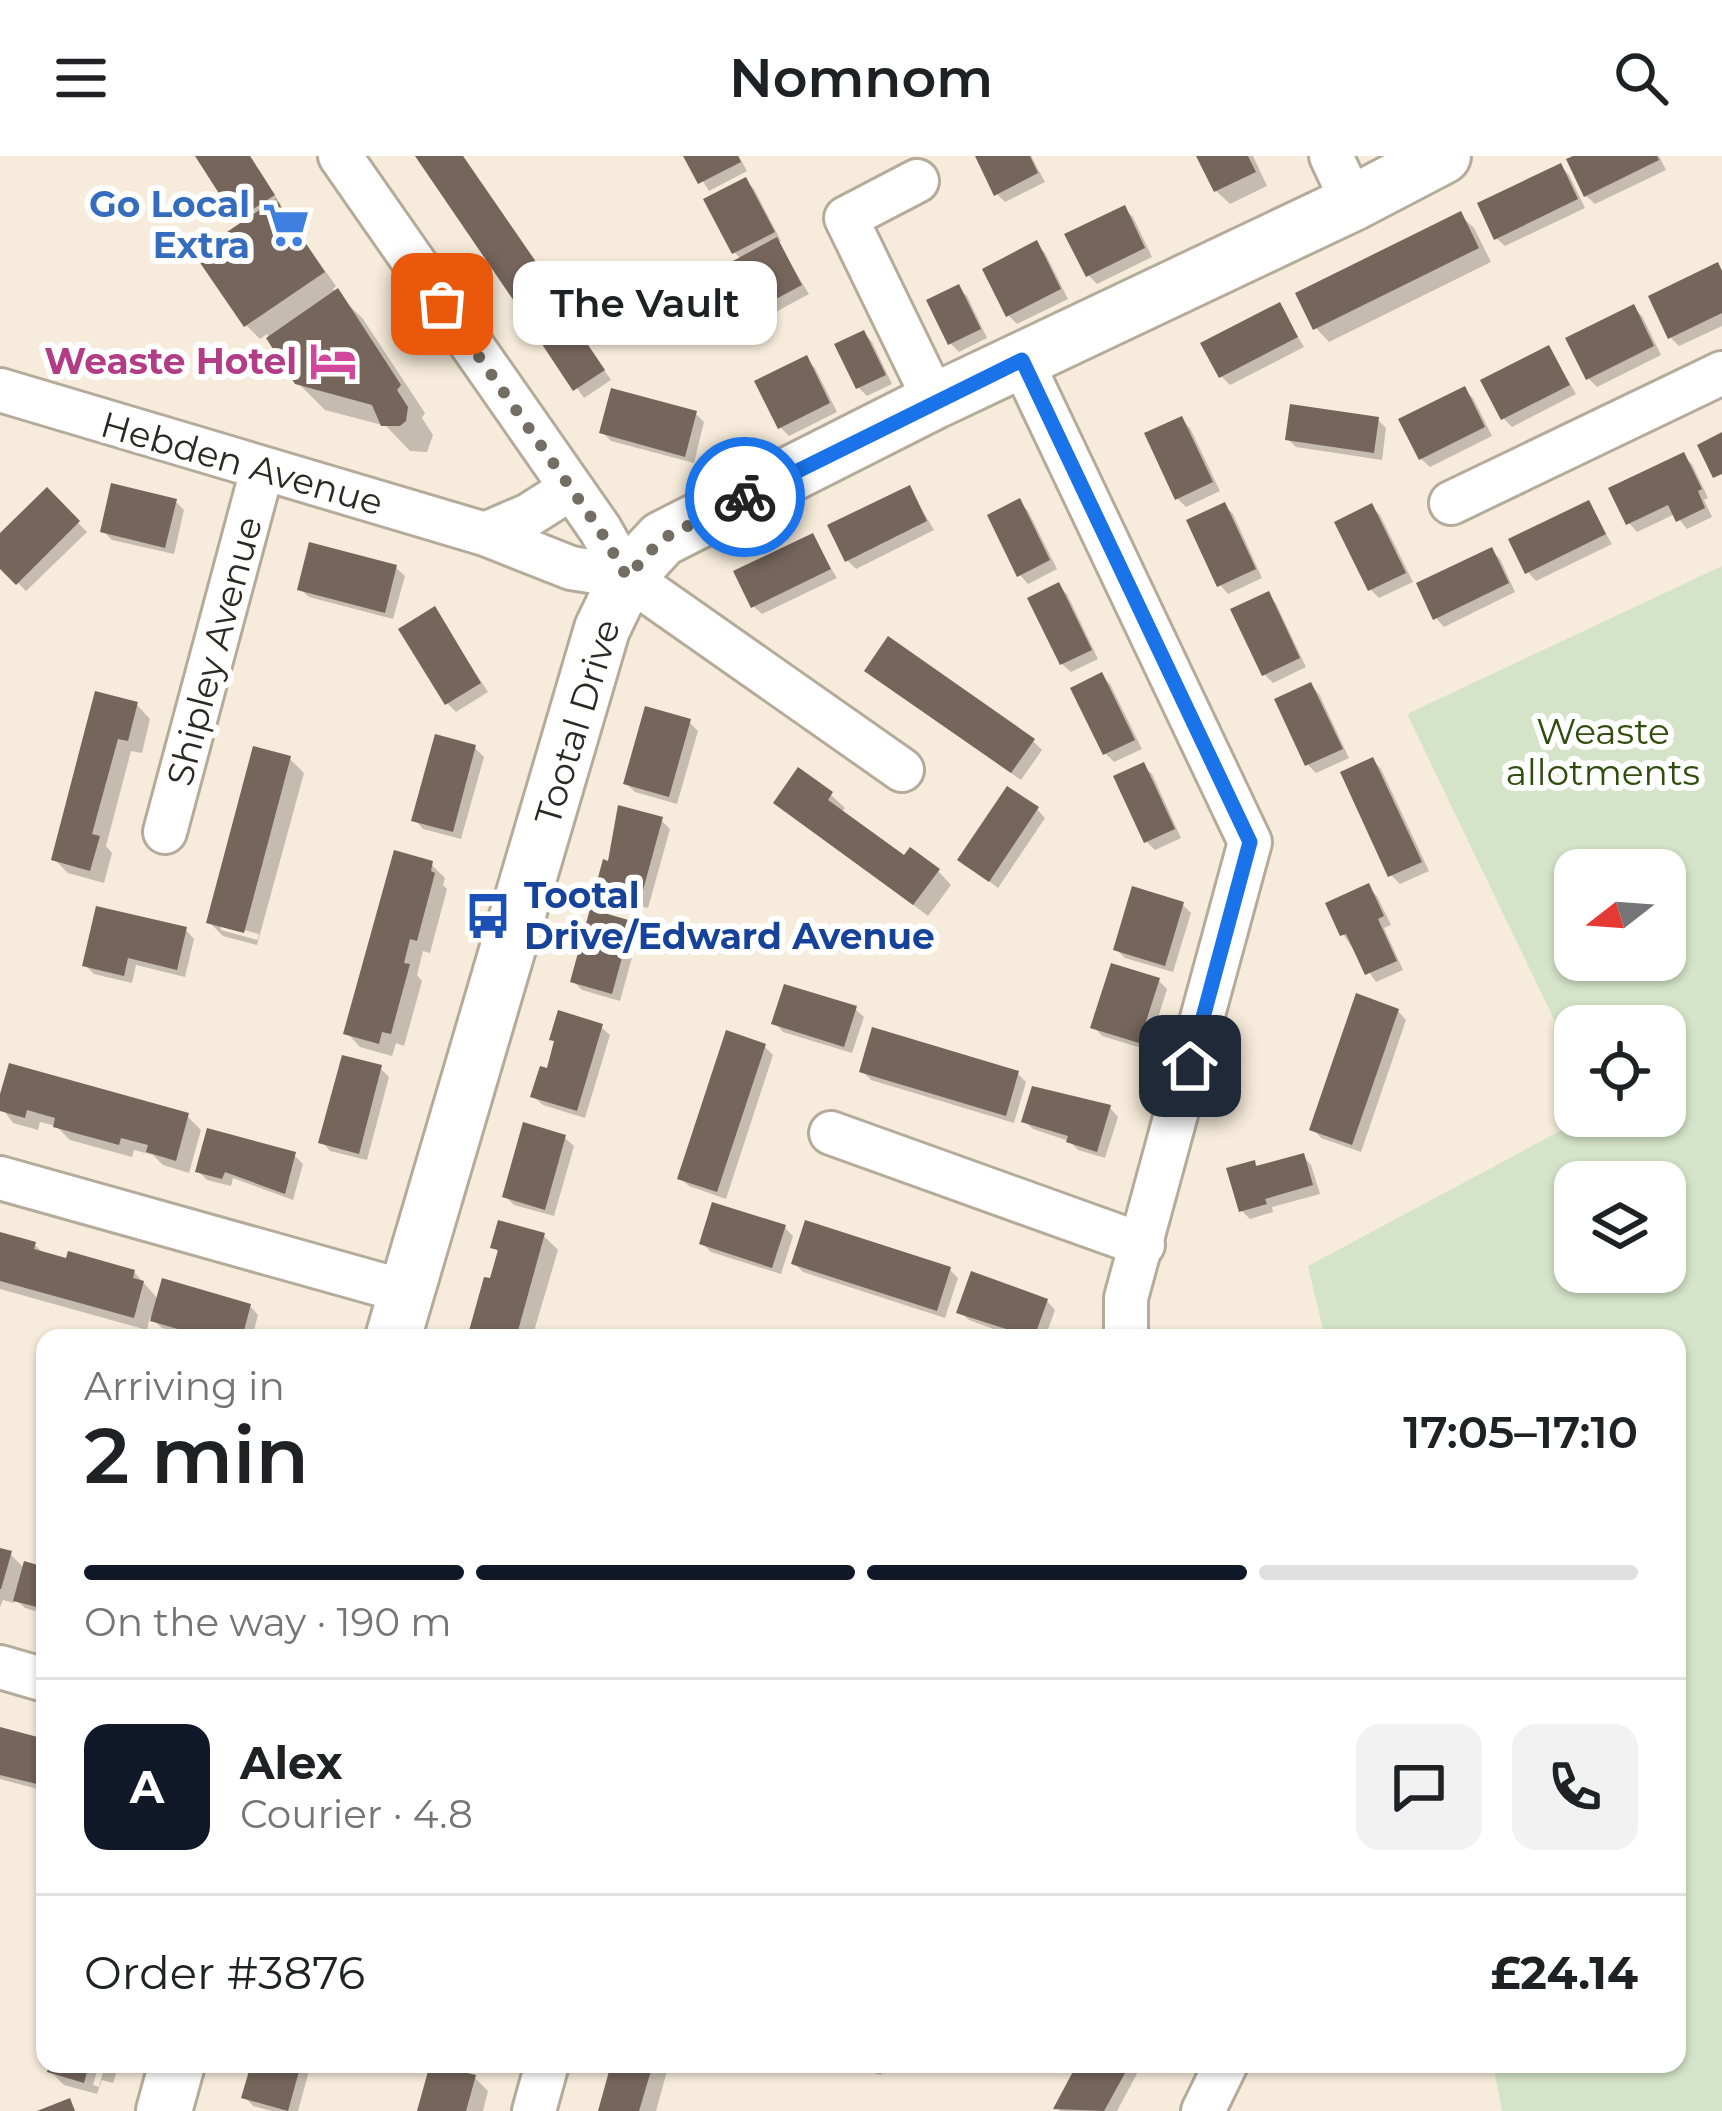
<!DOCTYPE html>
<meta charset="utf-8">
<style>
body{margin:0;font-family:Montserrat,sans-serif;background:#f2f2f2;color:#202124;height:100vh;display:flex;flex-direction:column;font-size:45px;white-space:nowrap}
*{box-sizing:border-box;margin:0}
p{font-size:39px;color:#757577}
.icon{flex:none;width:66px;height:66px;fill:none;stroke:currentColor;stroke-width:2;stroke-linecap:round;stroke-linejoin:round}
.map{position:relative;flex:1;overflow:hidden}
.drawer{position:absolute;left:36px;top:1173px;width:1650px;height:744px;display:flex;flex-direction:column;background:#fff;border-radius:24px;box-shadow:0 3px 9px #0004}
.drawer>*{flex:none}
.needle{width:78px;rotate:253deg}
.controls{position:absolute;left:1554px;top:693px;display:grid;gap:24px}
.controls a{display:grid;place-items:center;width:132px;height:132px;border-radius:24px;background:#fff;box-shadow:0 3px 9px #0004;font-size:60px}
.pin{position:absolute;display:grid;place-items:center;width:102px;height:102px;color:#fff;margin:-51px;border-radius:24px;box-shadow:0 6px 18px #0006}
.courier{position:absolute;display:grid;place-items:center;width:120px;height:120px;margin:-60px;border:9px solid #1a73e8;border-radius:50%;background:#fff;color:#222;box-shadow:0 3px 15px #0007}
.bubble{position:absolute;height:84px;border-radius:24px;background:#fff;box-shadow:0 3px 9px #0004;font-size:39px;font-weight:600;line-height:84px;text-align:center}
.headline em{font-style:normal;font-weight:600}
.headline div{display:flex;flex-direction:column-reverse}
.headline{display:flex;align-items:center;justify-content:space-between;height:204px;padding:0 48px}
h1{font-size:78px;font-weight:600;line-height:90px}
.bar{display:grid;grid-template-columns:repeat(4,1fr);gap:18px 12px;align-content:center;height:144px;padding:0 48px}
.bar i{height:15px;border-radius:9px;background:#e0e0e0}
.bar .current{background:#111827}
.bar p{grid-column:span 4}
.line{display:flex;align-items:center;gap:30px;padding:0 48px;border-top:3px solid #e0e0e0}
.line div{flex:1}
.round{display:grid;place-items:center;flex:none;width:126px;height:126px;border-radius:24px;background:#f2f2f2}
header{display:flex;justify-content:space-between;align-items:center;height:156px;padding:0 48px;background:#fff;font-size:54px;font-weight:600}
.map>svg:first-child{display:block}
.green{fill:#d5e4c8;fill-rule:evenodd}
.shadow{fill:#0003;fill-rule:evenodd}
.building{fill:#75655b}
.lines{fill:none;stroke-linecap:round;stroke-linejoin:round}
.minor-casing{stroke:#b5ab9b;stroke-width:48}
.tertiary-casing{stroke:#b5ab9b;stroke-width:60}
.minor{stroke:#fff;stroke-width:42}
.tertiary{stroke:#fff;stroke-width:54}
.done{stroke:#736d63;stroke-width:12;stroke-dasharray:0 21.6}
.route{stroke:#1a73e8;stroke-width:15}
.labels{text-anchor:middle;stroke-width:12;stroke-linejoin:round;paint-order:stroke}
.shop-label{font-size:36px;font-weight:bold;fill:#366cbe;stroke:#fff;text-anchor:end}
.hotel-label{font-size:36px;font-weight:bold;fill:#b23c85;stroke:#fff;text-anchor:end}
.street-label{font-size:36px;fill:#2c2822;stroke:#fff}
.park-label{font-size:36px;fill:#314d0e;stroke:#fff}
.transit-label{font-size:36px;font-weight:bold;fill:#164399;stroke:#fff;text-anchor:start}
</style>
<header><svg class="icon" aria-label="menu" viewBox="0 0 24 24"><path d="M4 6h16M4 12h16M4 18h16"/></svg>Nomnom<svg class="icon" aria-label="search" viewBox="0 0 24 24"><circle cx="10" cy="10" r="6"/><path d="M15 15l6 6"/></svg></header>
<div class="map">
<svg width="1722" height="1955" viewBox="0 0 1722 1955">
<rect width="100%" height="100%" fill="#f7ecdb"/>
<path class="green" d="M1722 410V1955H1502L1493 1908H1677V1182H1325L1308 1110 1588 960H1665V870H1575V907L1407 558ZM1665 714V804H1575V714ZM1575 1026H1665V1116H1575Z"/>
<g class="shadow">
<path d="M198 0H250L281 49 279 50 336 130 333 133 363 163 425 257 422 262 433 279 427 296 410 295 386 270 325 254 298 227 267 178 260 183 246 169 244 68Z"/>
<path d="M419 0H463L554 132 525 152Z"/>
<path d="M687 0H739L747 15 709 35Z"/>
<path d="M978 0H1031L1045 26 1005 46 997 38Z"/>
<path d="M1199 0H1253L1267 30 1230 48 1216 35Z"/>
<path d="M1579 0H1659L1666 14 1595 48 1586 40Z"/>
<path d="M1561 10 1569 19 1585 52 1505 90 1496 82Z"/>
<path d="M745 24 754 33 781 85 778 87 809 138 770 159 761 151 741 103 734 96Z"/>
<path d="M1124 53 1133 61 1152 101 1097 128 1088 119Z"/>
<path d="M1460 59 1474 72 1491 106 1329 186 1316 172Z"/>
<path d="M1036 88 1045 97 1068 143 1017 168 1009 160 986 114Z"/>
<path d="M1717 110 1722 115V170L1679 190 1671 182Z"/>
<path d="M958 132 967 140 987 182 959 196 950 187Z"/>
<path d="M561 150 611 224 584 242 526 159Z"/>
<path d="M1279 150 1304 191 1230 229 1221 220Z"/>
<path d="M1633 151 1642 160 1661 199 1597 231 1588 222Z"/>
<path d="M864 177 872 186 892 228 867 240 858 231Z"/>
<path d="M1549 192 1576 238 1512 271 1503 262Z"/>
<path d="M806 203 815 212 837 256 789 280 780 271Z"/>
<path d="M1464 234 1473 242 1492 280 1430 311 1421 303Z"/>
<path d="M696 258 704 266 694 307 611 285 602 276Z"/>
<path d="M1181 263 1190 272 1220 335 1186 351 1177 342Z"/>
<path d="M1378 264 1386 272 1382 304 1296 291 1288 283Z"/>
<path d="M1683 300 1692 308 1708 342 1704 344 1712 361 1687 373 1675 358 1637 376 1629 367Z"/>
<path d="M909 332 934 374 856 413 847 404Z"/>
<path d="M47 335 87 376 26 435 0 409V381Z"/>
<path d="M175 345 184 354 174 398 112 384 103 375Z"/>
<path d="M1019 346 1028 355 1057 413 1028 428 1020 419Z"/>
<path d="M1588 347 1612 388 1536 425 1528 416Z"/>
<path d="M1224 349 1233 358 1262 422 1228 438 1220 429Z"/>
<path d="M1372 351 1380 359 1413 426 1379 442 1370 433Z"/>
<path d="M812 381 837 422 762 458 753 450Z"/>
<path d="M1491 394 1500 403 1515 436 1444 471 1436 462Z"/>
<path d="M396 412 405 420 393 463 309 441 300 433Z"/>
<path d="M1059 430 1067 438 1098 503 1071 516 1062 508Z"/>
<path d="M1268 439 1276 448 1306 511 1273 527 1264 518Z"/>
<path d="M434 454 488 536 456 556 447 547Z"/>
<path d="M1102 520 1110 528 1142 593 1114 606 1106 598Z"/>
<path d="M877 523 1033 585 1042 594 1021 624Z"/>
<path d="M1311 529 1319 538 1349 602 1316 617 1307 608Z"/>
<path d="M97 538 137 549 150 563 142 597 131 595 106 690 112 697 104 727 68 717 54 703Z"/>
<path d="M689 566 698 575 677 648 635 636 626 627Z"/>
<path d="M475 592 484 601 461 683 423 673 415 664Z"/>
<path d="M290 603 304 617 257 789 223 780 209 766ZM221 768 259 778 258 784 221 774Z"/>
<path d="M1373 604 1381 613 1429 715 1400 728 1391 719Z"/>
<path d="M1143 610 1152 618 1181 682 1155 694 1146 685Z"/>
<path d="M831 639 845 652 841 657 905 703 938 715 951 729 928 760 777 647Z"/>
<path d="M1037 653 1045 662 998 732 961 704Z"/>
<path d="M661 664 670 673 648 752 607 741 598 732 610 709Z"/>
<path d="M431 708 445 722 443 729 447 733 430 797 423 795 417 819 422 825 404 890 396 887 392 900 360 891 347 877Z"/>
<path d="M1368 731 1377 740 1391 769 1384 772 1403 814 1376 826 1343 778Z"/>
<path d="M1182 748 1191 757 1173 816 1125 802 1116 793Z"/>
<path d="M631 767 639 776 620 845 582 834 573 825Z"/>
<path d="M186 774 194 783 185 821 136 809 132 827 94 818 85 809Z"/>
<path d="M1158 824 1167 833 1148 894 1102 880 1094 871Z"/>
<path d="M855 853 864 861 852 897 783 876 775 867Z"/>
<path d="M1398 855 1406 864 1361 996 1321 982 1313 973Z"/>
<path d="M601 871 610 879 585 962 543 949 534 941 549 915Z"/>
<path d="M764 890 773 899 726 1043 689 1030 680 1022Z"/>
<path d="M380 912 389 921 367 1004 330 995 322 986Z"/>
<path d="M862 915 1017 917 1026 926 1014 967 871 924Z"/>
<path d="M0 949 187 960 201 974 189 1017 163 1009 153 999 134 994 132 1001 70 984 56 970 40 966 38 974 13 967Z"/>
<path d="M1110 952 1118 961 1105 1002 1078 994 1069 985 1033 973 1024 965Z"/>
<path d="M565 982 574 990 554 1060 514 1049 505 1040Z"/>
<path d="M294 999 303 1008 293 1044 233 1022 231 1030 207 1024 198 1015Z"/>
<path d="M1303 1000 1311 1009 1320 1038 1272 1051 1273 1056 1250 1063 1241 1054 1254 1007 1259 1012Z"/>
<path d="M784 1071 793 1080 781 1118 711 1096 702 1087Z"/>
<path d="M0 1079 34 1088 45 1099 134 1116 159 1144 250 1150 258 1159 252 1182H194L162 1172 150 1161 147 1174 0 1133Z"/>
<path d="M544 1080 558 1094 532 1182H470L500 1098 494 1091Z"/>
<path d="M794 1107 950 1114 958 1122 945 1162 803 1116Z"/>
<path d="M1047 1145 1055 1154 1045 1182H1018L969 1164 960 1156Z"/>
<path d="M0 1395 10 1398 25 1413 45 1414V1458L25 1452 15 1443 14 1447 3 1444 0 1451Z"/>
<path d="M0 1574 45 1586V1635L0 1623Z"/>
<path d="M52 1908H99L93 1929 99 1931 105 1908H119L113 1927 102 1924 97 1938 64 1929 50 1915Z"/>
<path d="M254 1908H311L298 1955H272L253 1950 245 1941Z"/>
<path d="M614 1908H669L656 1955H601Z"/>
<path d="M844 1908H884L881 1919Z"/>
<path d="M1081 1908H1136L1140 1912 1117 1955H1060L1057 1952Z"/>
<path d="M475 1922 488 1935 483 1955H420Z"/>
</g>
<g class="building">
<path d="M195 0H250L275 39 236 64Z"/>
<path d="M415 0H463L547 122 514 145Z"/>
<path d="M683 0H738L741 6 698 28Z"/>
<path d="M975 0H1030L1038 17 994 40Z"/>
<path d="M1196 0H1248L1256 16 1214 36Z"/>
<path d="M1573 0H1657L1659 4 1584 41 1566 3Z"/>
<path d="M1561 7 1578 43 1494 84 1477 47Z"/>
<path d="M746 21 775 76 732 98 703 43Z"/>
<path d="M276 43 325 116 244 171 194 98Z"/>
<path d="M1125 49 1145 92 1086 121 1064 78Z"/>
<path d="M1461 55 1479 92 1313 174 1295 137Z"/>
<path d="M777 81 802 129 759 152 733 105Z"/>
<path d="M1037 84 1061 133 1006 161 982 113Z"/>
<path d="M1718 106 1722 115V157L1668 183 1648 140Z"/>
<path d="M959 128 981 173 948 189 926 144Z"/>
<path d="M338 132 401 229 397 234 408 251 406 265 400 270H381L372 249 295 228 266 182Z"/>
<path d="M553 137 605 214 573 235 522 158Z"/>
<path d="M1280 146 1298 181 1219 222 1200 187Z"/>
<path d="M1634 148 1654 190 1586 224 1565 182Z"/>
<path d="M864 174 886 219 856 233 834 188Z"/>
<path d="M1549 189 1570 229 1501 264 1480 224Z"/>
<path d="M807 199 830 247 778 273 754 225Z"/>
<path d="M1465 230 1485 271 1419 304 1398 263Z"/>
<path d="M611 232 697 255 685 301 599 277Z"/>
<path d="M1290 248 1379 261 1374 297 1285 284Z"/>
<path d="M1182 260 1213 326 1175 344 1144 277Z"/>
<path d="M1722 276V318L1713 322 1697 289Z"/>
<path d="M1684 296 1702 333 1698 335 1705 352 1676 366 1668 349 1626 369 1608 332Z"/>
<path d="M111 327 177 343 165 392 100 376Z"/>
<path d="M910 329 927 365 845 406 827 369Z"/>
<path d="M47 331 80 365 16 429 0 413V377Z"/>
<path d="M1020 342 1050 404 1017 421 987 359Z"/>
<path d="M1589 344 1606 378 1525 418 1508 383Z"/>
<path d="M1225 346 1256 413 1217 431 1186 364Z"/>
<path d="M1372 347 1406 417 1368 435 1334 366Z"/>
<path d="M813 377 831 413 751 452 733 415Z"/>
<path d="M309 386 397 409 385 457 297 434Z"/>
<path d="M1492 391 1509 427 1433 464 1416 427Z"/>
<path d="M1059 426 1092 494 1060 509 1027 442Z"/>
<path d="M1269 435 1300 502 1262 520 1230 453Z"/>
<path d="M435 450 481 527 445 549 398 473Z"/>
<path d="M888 480 1035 583 1011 617 864 515Z"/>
<path d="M1102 516 1135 584 1103 599 1070 532Z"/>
<path d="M1311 526 1343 593 1305 610 1274 543Z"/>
<path d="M95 535 138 546 128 585 118 583 92 678 100 680 90 715 51 704Z"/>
<path d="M645 550 691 563 669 641 623 628Z"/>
<path d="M435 578 476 589 453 676 411 665Z"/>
<path d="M253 590 291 600 244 777 206 767Z"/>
<path d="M1373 601 1422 706 1388 721 1340 616Z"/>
<path d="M1144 606 1175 673 1144 687 1113 620Z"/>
<path d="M798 611 833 636 828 644 904 699 910 691 940 713 913 749 773 647Z"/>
<path d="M1007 630 1039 651 989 726 957 704Z"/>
<path d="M618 649 663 661 640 745 595 733 603 703 608 705Z"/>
<path d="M394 694 433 705 431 715 435 717 417 785 410 783 404 807 410 808 391 878 382 876 379 888 343 878Z"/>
<path d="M1369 727 1384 760 1378 763 1397 805 1365 819 1346 778 1340 780 1325 747Z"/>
<path d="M1132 730 1184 746 1165 810 1113 794Z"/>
<path d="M96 750 187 771 177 814 128 802 124 820 82 810Z"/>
<path d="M590 753 632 765 612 838 570 826Z"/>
<path d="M1111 807 1160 822 1139 887 1090 872Z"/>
<path d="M784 828 857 850 844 891 771 868Z"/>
<path d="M1356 837 1399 853 1352 989 1309 974Z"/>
<path d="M558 854 603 868 577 955 530 941 540 910 547 912 554 885 549 884Z"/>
<path d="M872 871 1019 915 1006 960 859 916Z"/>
<path d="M726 874 766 888 717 1036 677 1023Z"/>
<path d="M342 899 382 909 359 998 318 987Z"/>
<path d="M9 907 189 957 176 1005 146 996 148 989 121 982 119 989 53 971 55 962 27 954 25 962 0 955V938Z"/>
<path d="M1032 930 1111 949 1097 996 1066 986 1068 980 1021 966Z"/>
<path d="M523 966 566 979 545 1054 502 1041Z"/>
<path d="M207 972 296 996 285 1038 225 1016 222 1023 195 1016Z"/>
<path d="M1304 997 1313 1029 1265 1043 1267 1048 1239 1056 1226 1012 1255 1004 1256 1010Z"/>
<path d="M712 1046 786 1069 772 1112 699 1088Z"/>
<path d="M498 1064 545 1077 516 1182H467L484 1121 490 1122 498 1094 490 1092Z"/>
<path d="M805 1064 951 1111 937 1155 791 1108Z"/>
<path d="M0 1076 36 1086 34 1093 66 1102 68 1095 135 1114 133 1122 144 1125 134 1162 0 1125Z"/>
<path d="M971 1115 1048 1143 1034 1182 956 1157Z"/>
<path d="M162 1122 251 1148 242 1182H209L150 1165Z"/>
<path d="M0 1392 12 1395 1 1433H0Z"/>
<path d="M24 1405 45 1411V1453L13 1445Z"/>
<path d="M0 1571 45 1583V1630L0 1619Z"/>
<path d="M49 1908H102L100 1916 88 1912 84 1927 47 1916Z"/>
<path d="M251 1908H301L288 1955 241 1942Z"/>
<path d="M430 1908 476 1919 466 1955H417Z"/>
<path d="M611 1908H653L639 1955H598Z"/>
<path d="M1077 1908H1130L1104 1955 1053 1953Z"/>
<path d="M70 1942 75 1955H37Z"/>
</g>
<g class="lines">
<defs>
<g id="minor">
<path d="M340 0 600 373 627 421 902 614"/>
<path d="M1331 0 1353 47"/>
<path d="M917 25 846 62 935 245"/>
<path d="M1021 204 1250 686 1126 1142V1182"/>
<path d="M0 234 485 378 571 412 627 421"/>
<path d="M1451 347 1722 217"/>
<path d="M485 378 529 359 570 333"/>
<path d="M165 676 262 314"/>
<path d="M831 977 1143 1089"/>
<path d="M0 1022 407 1136"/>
<path d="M0 1511 45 1524"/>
<path d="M534 1955 547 1908"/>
<path d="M1203 1955 1226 1908"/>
</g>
<g id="tertiary">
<path d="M393 1182 602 473 627 421 662 383 935 245 1353 47 1443 0"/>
<path d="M164 1955 177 1908"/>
</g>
</defs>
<use href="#minor" class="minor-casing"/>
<use href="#tertiary" class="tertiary-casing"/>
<use href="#minor" class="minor"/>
<use href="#tertiary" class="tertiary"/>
</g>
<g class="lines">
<path class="done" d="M442 148 600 374 627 421 662 383 745 341"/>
<path class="route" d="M745 341 1022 204 1250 686 1190 910"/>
</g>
<defs>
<symbol id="supermarket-bare" viewBox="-9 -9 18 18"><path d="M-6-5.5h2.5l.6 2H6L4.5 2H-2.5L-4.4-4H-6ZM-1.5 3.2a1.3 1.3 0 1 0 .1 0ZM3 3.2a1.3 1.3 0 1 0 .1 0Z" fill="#3f7fe0" stroke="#fff" stroke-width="2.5" paint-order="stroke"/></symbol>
<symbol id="hotel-bare" viewBox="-9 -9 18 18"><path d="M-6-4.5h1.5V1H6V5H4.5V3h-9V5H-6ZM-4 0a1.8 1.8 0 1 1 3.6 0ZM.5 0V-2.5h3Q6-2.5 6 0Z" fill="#d1479c" stroke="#fff" stroke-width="2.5" paint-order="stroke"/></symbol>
<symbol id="bus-bare" viewBox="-9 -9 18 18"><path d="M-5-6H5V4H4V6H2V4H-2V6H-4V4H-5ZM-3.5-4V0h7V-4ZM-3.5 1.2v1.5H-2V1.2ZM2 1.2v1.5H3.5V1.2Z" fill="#1a4fb4" stroke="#fff" stroke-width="2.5" paint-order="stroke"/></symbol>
</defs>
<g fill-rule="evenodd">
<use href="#supermarket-bare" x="253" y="36" width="66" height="66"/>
<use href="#hotel-bare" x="300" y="172" width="66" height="66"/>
<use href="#bus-bare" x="455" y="727" width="66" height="66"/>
</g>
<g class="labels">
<g class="shop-label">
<text x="250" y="61">Go Local<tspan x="250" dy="41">Extra</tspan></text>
</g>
<g class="hotel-label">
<text x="297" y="218">Weaste Hotel</text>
</g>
<g class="street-label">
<text transform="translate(242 307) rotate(16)" y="13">Hebden Avenue</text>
<text transform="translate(214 495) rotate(-75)" y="13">Shipley Avenue</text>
<text transform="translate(577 566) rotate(-73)" y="13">Tootal Drive</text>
</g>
<g class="park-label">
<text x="1603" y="588">Weaste<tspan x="1603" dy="41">allotments</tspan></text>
</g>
<g class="transit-label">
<text x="524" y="752">Tootal<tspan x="524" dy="41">Drive/Edward Avenue</tspan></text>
</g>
</g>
</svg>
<div class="controls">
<a><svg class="needle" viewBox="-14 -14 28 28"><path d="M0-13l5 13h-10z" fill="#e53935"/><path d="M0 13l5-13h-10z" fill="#757577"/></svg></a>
<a><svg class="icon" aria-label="locate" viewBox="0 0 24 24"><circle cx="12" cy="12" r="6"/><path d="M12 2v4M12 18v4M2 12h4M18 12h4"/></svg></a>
<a><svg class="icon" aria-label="layers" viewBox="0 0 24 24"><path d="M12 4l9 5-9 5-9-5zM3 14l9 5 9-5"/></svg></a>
</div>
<div class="pin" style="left:442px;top:148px;background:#ea580c"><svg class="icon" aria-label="bag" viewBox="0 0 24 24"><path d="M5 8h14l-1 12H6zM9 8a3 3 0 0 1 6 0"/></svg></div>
<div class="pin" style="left:1190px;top:910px;background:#1f2937"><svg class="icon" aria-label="home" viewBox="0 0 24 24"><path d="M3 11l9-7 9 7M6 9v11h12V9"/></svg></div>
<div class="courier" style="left:745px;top:341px"><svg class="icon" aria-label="bike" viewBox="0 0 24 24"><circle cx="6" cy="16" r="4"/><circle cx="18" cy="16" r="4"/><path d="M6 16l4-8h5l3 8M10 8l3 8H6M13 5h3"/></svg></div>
<div class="bubble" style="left:513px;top:105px;width:264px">The Vault</div>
<section class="drawer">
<div class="headline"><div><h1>2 min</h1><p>Arriving in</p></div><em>17:05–17:10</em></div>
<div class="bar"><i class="current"></i><i class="current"></i><i class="current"></i><i></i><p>On the way · 190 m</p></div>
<div class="line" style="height:216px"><b class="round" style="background:#111827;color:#fff">A</b><div><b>Alex</b><p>Courier · 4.8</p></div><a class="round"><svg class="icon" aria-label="chat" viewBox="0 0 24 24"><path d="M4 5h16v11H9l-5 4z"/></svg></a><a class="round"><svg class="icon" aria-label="phone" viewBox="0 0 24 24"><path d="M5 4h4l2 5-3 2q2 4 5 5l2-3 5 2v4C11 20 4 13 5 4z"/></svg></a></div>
<div class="line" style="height:156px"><div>Order #3876</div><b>£24.14</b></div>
</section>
</div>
